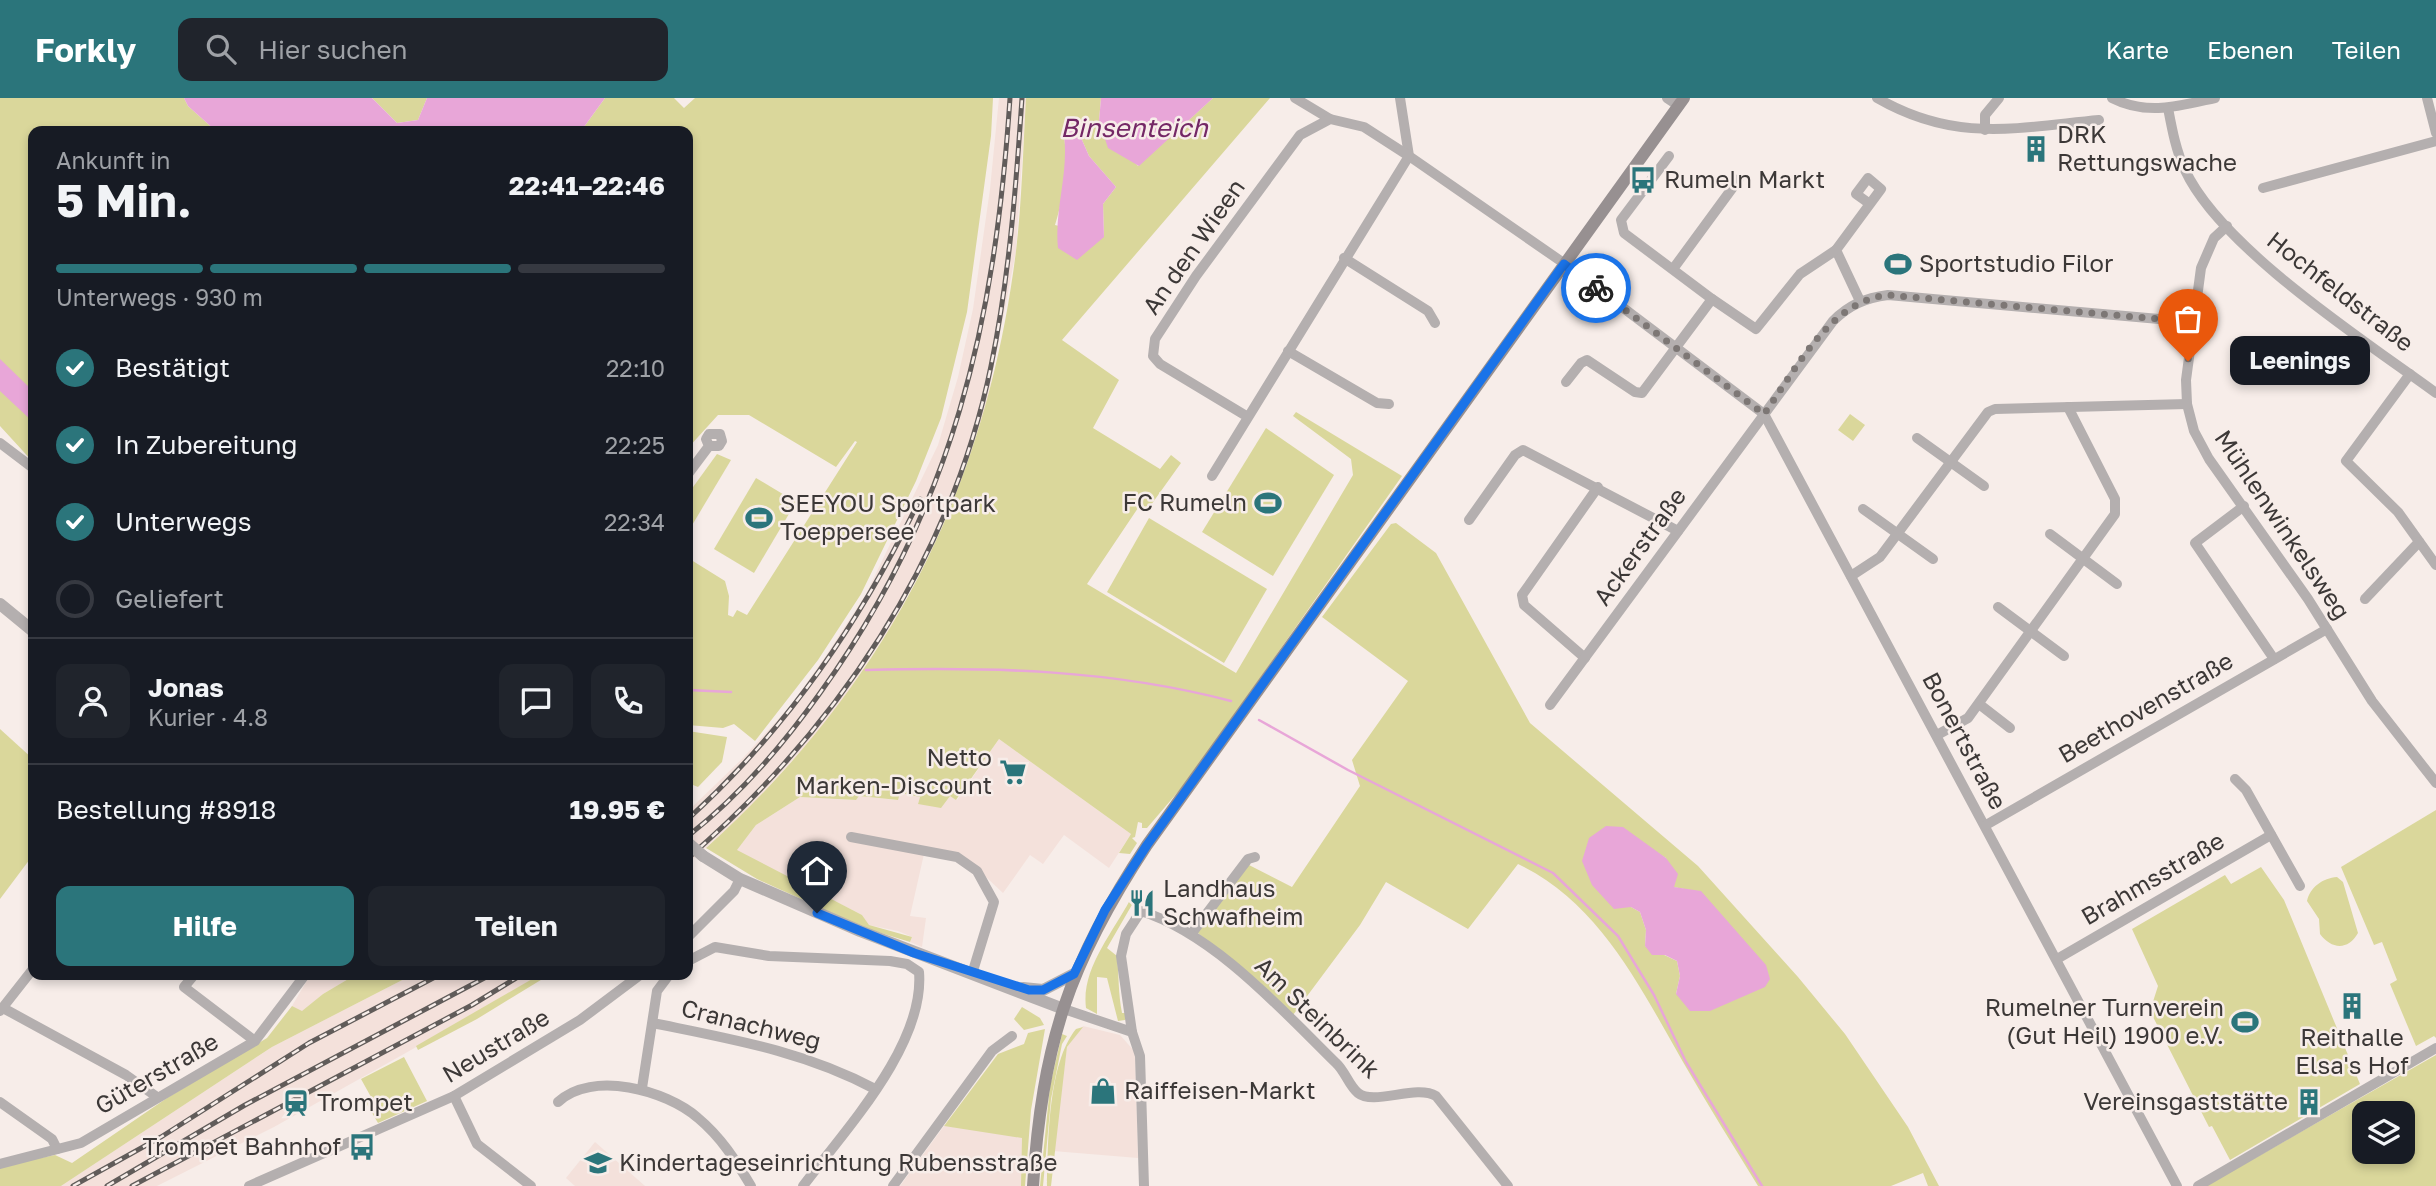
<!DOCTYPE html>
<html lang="de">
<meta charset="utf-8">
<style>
body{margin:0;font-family:"Golos Text",sans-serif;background:#20242c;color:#f1f3f6;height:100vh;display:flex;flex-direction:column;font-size:26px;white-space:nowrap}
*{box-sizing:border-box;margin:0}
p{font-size:23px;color:#9ea1a6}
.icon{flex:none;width:38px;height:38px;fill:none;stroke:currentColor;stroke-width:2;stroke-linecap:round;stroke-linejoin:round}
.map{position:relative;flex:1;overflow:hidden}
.side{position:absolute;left:28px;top:28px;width:665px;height:854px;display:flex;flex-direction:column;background:#171b24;border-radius:14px;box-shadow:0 4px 10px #0003}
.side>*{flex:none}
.fabs{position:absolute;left:2352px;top:1003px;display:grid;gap:14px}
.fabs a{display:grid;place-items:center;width:63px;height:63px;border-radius:14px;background:#171b24;box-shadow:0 4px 10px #0003;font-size:35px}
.pin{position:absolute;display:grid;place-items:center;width:60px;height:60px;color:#fff;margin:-72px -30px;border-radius:50% 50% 50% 0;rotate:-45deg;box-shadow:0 0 7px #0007}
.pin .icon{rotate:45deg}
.courier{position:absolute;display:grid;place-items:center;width:70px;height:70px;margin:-35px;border:5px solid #1a73e8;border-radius:50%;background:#fff;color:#222;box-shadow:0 2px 9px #0007}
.bubble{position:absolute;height:49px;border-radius:14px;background:#171b24;box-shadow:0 4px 10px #0003;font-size:23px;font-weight:700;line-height:49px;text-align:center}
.headline em{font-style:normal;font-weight:700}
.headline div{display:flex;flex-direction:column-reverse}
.headline{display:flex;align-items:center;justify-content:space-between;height:119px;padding:0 28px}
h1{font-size:46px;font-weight:700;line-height:52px}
.bar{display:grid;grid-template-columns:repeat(4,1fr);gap:10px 7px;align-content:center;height:84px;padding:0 28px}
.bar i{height:9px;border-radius:5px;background:#363941}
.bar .on{background:#2b757b}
.bar p{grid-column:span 4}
.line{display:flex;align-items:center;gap:18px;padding:0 28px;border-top:2px solid #363941}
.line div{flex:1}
.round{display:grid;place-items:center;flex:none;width:74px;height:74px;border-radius:14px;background:#20242c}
ol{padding:0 28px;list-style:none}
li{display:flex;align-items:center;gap:21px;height:77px}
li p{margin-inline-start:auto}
li .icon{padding:7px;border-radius:50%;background:#2b757b;color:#fff;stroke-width:4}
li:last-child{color:#9ea1a6}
li i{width:38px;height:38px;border:4px solid #363941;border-radius:50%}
.cta{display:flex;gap:14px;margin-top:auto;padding:14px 28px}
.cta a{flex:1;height:80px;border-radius:14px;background:#2b757b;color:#fff;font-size:28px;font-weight:700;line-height:80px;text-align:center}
.cta a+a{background:#20242c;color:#f1f3f6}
header{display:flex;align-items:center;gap:42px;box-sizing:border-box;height:98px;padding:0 35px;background:#2b757b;color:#fff}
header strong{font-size:33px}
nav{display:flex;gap:38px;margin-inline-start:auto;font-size:24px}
.search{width:490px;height:63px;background:#20242c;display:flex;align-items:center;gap:18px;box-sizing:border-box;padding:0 24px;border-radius:14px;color:#9ea1a6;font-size:26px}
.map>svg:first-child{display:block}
.built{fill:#f4e1db}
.green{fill:#dad79b;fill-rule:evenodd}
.water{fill:#e8a6d8}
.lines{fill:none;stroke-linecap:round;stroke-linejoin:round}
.stream{stroke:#e8a6d8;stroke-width:2.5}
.minor{stroke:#b4afaf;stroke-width:10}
.tertiary{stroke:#b4afaf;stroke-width:12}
.secondary{stroke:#979091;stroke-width:12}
.rail-casing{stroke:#615c5a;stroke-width:5}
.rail{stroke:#f7ede9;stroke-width:2.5;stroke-dasharray:8;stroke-linecap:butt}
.tertiary-bridge{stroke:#b4afaf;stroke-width:12}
.done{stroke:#7d7775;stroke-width:7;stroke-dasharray:0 12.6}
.route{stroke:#1a73e8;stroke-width:9}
.labels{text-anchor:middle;stroke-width:5;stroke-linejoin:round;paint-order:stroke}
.poi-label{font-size:24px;fill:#3c3837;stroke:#f7ede9;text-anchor:start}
.street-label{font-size:24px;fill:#3c3837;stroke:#f7ede9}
.water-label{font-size:26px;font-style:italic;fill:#742866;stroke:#f7ede9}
</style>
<header>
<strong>Forkly</strong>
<div class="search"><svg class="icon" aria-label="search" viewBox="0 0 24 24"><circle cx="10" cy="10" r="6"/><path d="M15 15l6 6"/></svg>Hier suchen</div>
<nav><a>Karte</a><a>Ebenen</a><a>Teilen</a></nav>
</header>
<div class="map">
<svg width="2436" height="1088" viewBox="0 0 2436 1088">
<rect width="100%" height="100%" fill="#f7ede9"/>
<g class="built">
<path d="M999 0H1026L1016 153 986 309 950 412 895 522 831 620 741 719 688 765V713L743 660 791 607 825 559 866 496 938 347 958 279 973 211 990 91Z"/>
<path d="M999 641 1131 736 1109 770 1064 737 1043 766 1030 757 1003 795 971 765 924 756 910 818 926 820 922 849 910 844 912 839 898 833 868 827 862 817 736 753 756 727 800 699 855 702 858 698 897 702 899 695 920 699 918 706 951 698 957 702Z"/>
<path d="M317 877H355L323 896 302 914 292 908 308 881Z"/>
<path d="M412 877H539L475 916 274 1029 157 1088H61L272 949Z"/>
<path d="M1083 928 1120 937 1135 954 1138 1060 1053 1053 1067 949Z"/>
<path d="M944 1028 1026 1037 1023 1088H900Z"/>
<path d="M595 1044 645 1088H575L566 1080Z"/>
</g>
<g class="green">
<path d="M0 0H184L188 8 216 33H33V364L0 328Z"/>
<path d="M372 0H427L418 22 397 25Z"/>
<path d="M605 0H674L684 10 695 0H993L991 38 967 214 941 320 916 383 861 496 818 562 755 643 734 626 723 630 688 627V460L725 483 729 498 728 517 733 519 737 512 747 517 857 344 855 343 836 369 749 317H718L688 350V33H581Z"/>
<path d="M1026 0H1101L1099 23 1138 68 1213 0H1270L1062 242 1119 282 1093 330 1160 371 1171 357 1181 365 1146 414 1138 410 1087 486 1236 575 1353 377 1351 361 1293 318 1296 314 1402 378 1189 681 1147 730H1142V725L1138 724 1135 739 1132 740 1137 745 1130 756 1119 755 1131 736 999 641 956 702 950 698 941 710 918 706 920 699 900 695 898 702 859 698 856 702 800 699 756 727 737 752 862 817 869 827 912 839 910 844 865 830 757 781 706 750C886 588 986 394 1016 153 1022 103 1023 51 1026 0ZM1075 26 1089 58 1116 89 1103 106 1104 139 1055 127C1064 99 1068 66 1064 37Z"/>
<path d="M1850 316 1865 327 1853 343 1838 332Z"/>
<path d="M1266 330 1334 377 1273 478 1202 434Z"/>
<path d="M717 356 731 362 688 434V396Z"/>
<path d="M756 380 796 404 754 475 714 451Z"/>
<path d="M1149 420 1267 491 1224 565 1107 494Z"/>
<path d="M1396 425 1436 455 1530 625 1698 768 1798 879 1845 936 1908 1029 1939 1088H1928L1923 1075 1891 1088H1758C1733 1047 1707 1006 1683 964 1640 889 1600 805 1518 766L1468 831 1386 784 1360 827 1293 917 1198 835 1197 832 1247 766 1292 789 1360 688 1352 662 1408 583 1322 519 1391 426ZM1646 748 1666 760 1673 789 1701 794 1765 867 1676 896 1680 878 1677 863 1645 848 1646 832 1640 814 1631 809Z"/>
<path d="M0 631 33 661V757L0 801Z"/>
<path d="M688 633 727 639 722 664 698 689 688 685Z"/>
<path d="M2436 712V940L2434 938 2416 948 2390 886 2397 882 2382 844 2374 847 2341 769Z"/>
<path d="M2261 769 2284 802 2360 986 2230 1062 2212 1028 2209 1029 2150 913 2158 888 2132 831 2225 777 2231 786Z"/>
<path d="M2337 779 2343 784 2358 835C2348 853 2331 851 2320 836L2319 821 2307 803C2310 789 2323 780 2337 779Z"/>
<path d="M1130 802 1133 805 1107 850 1117 858C1119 878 1118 895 1122 915H1127L1125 922 1118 923 1107 880 1097 879V916L1086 910C1081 871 1112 836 1130 802Z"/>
<path d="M355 877H412L272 949 61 1088H0V1068L55 1057 72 1065 167 1000 267 940 292 908 302 913 323 896Z"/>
<path d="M539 877H549L477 921 418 952 416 948Z"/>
<path d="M1022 909 1040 920 1044 927 1024 932 1014 921Z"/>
<path d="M1083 929 1067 949 1051 1088H1047C1048 1044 1048 965 1076 931Z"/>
<path d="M1045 931 1031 1012 1025 1088H1021L1022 1040 944 1028 998 956 1024 946 1028 935Z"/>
<path d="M1062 936 1067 938 1062 946 1051 1001 1043 1088H1040L1050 988Z"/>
<path d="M2436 957V1088H2204L2218 1081ZM2364 1015H2403V1054H2364Z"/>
<path d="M404 959 427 1003 378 1025 365 1003 371 999 361 981Z"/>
</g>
<g class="water">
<path d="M184 0H372L397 25 418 22 427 0H605L581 33H216L188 8Z"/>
<path d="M1101 0H1213L1139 68 1108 50 1099 23Z"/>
<path d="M1075 26 1089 58 1116 89 1103 106 1104 139 1077 162 1058 150C1054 113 1069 75 1064 37Z"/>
<path d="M0 261 33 293V324L0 293Z"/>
<path d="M1606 728 1623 729 1666 760 1678 776 1674 789 1701 793 1766 867 1770 881 1765 889 1710 913H1690L1676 896 1680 878 1677 863 1665 857H1652L1645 848 1646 832 1640 814 1631 809 1614 811 1592 787 1582 763 1589 740Z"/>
</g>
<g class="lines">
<g class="stream">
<path d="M866 572C992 569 1109 571 1231 603"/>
<path d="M688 592 731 594"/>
<path d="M1259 622 1348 672 1553 775 1618 838 1654 897 1686 964 1762 1088"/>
</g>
<g class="minor">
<path d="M1295 0 1330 21"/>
<path d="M1400 0 1409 58 1565 166 1764 316 2177 1088"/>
<path d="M1667 0 1679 8"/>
<path d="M1877 0C1955 45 2015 30 2099 22"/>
<path d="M2112 0C2147 18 2179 8 2215 0"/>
<path d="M2427 0 2436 35"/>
<path d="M2168 10C2172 31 2176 53 2185 72 2221 150 2365 243 2436 295"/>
<path d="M1985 32V17L1999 0"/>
<path d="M1669 58 1621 122 1624 135 1712 201"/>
<path d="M2263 90 2436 43"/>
<path d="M2227 128 2214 140 2201 170 2186 282 2187 306 2194 333 2209 361 2308 501 2372 603 2436 685"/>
<path d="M1344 160 1428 213 1435 225"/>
<path d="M1673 171 1739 81"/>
<path d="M1860 203 1836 152 1881 91 1868 80 1856 96 1870 106"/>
<path d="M1288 253 1377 305 1389 306"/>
<path d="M2410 276 2346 363 2398 414 2436 467"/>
<path d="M1566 284 1581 265 1587 262 1635 294 1642 295 1712 201 1756 231 1800 176 1836 152"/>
<path d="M1917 340 1984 388"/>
<path d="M0 345 33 370"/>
<path d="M688 376 709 348 706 341 709 336H720L722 343 719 348H709"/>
<path d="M1212 378 1409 58 1364 29 1330 21 1300 37 1196 178 1155 241 1153 258 1160 266 1248 319"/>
<path d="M2244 408 2195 445 2274 561"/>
<path d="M1863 411 1933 461"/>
<path d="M1469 422 1515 357 1523 352 1678 433"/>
<path d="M2050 436 2117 486"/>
<path d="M1851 478 1880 459 1988 314 1995 311 2187 306"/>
<path d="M2365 501 2419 444"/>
<path d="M1998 509 2064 558"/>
<path d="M1585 560 1524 507 1522 497 1598 389"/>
<path d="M1979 606 2010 630"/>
<path d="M1550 607 1833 223C1849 207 1865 200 1888 197L2193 224"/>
<path d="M1937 637 1968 620 2115 416V401L2068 309"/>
<path d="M2235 681 2246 692 2300 788"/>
<path d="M1986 727 2327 531"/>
<path d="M851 739 957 759 977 773 994 804 972 876"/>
<path d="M1192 835 1248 761 1255 759"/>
<path d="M688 839 734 793 740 781"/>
<path d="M2057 861 2271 737"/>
<path d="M688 863 715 849 769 858 890 863 907 866 919 874C925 947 845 1032 803 1088"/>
<path d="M194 877 184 889 255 943"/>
<path d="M3 910 126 977 157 999"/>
<path d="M1061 910 1132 934"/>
<path d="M0 913 33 871"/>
<path d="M653 925C731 941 804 953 875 991"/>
<path d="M642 990 657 893 669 877"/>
<path d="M454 998 477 1046 531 1088"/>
<path d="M0 1004 52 1041 57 1051"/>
<path d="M558 1004C592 972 666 992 698 1020 721 1039 736 1063 751 1088"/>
<path d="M0 1066 81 1045 255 943 305 877"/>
<path d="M249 1088 454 998 580 922 640 877"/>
<path d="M893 1088 992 953 1012 938"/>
<path d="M1144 1088 1140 958 1132 934 1121 858 1126 836 1141 813C1214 836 1282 912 1336 965 1345 973 1349 988 1358 995 1374 1008 1416 986 1436 998L1508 1088"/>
<path d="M2198 1088 2436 950"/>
</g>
<g class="tertiary">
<path d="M0 506 33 533"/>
<path d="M703 758 740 781 860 833 1061 910"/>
<path d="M1023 890 1043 892 1074 876"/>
</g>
<path class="secondary" d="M1033 1088C1042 946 1069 865 1147 747L1684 0"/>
<defs>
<g id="rail">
<path d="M688 721C788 630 861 523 920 401"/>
<path d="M688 738C738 699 783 647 820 595 954 409 995 225 1010 0"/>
<path d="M688 760C836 632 951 463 991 268 1009 181 1016 89 1022 0"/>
<path d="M73 1088 161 1039 309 945 439 877"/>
<path d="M107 1088 245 1007 490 877"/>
<path d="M132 1088 472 907 521 877"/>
</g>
</defs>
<use href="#rail" class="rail-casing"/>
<use href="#rail" class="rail"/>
<path class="tertiary-bridge" d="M688 745 703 758"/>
</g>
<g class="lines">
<path class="done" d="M1596 190 1764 316C1796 272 1829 203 1888 197L2193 224 2188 263"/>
<path class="route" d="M817 815 914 855 1029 892H1043L1074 876 1105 812 1147 747 1564 166 1596 190"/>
</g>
<defs>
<symbol id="building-bare" viewBox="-9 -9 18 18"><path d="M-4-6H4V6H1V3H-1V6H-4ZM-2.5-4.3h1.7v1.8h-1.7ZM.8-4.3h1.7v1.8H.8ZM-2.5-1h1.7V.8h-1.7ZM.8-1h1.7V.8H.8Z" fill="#2b757b" stroke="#f7ede9" stroke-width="2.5" paint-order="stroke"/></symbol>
<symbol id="bus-bare" viewBox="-9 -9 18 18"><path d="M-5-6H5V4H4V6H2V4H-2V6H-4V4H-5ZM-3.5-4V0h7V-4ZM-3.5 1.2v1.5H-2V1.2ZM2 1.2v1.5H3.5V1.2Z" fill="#2b757b" stroke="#f7ede9" stroke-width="2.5" paint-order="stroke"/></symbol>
<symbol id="stadium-bare" viewBox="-9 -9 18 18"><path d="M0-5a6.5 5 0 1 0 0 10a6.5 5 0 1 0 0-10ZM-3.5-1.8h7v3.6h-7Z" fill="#2b757b" stroke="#f7ede9" stroke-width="2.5" paint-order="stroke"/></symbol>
<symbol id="supermarket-bare" viewBox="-9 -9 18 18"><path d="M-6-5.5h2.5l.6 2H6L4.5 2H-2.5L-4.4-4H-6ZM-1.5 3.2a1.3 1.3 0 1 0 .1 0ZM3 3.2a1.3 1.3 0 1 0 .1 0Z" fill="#2b757b" stroke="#f7ede9" stroke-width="2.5" paint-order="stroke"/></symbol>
<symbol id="restaurant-bare" viewBox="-9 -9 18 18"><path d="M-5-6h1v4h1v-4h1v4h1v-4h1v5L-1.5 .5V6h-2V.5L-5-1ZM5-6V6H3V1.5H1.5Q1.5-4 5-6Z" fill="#2b757b" stroke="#f7ede9" stroke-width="2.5" paint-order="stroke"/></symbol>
<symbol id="shop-bare" viewBox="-9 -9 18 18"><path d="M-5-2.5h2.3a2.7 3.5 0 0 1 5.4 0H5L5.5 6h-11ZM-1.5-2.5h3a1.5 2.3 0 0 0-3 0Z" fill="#2b757b" stroke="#f7ede9" stroke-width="2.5" paint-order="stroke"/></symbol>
<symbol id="station-bare" viewBox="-9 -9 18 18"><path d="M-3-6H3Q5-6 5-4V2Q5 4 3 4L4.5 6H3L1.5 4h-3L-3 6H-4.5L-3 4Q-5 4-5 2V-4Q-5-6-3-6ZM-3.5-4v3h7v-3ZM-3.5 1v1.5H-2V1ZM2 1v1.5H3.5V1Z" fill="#2b757b" stroke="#f7ede9" stroke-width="2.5" paint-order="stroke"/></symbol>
<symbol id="school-bare" viewBox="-9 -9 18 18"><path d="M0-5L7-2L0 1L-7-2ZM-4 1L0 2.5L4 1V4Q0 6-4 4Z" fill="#2b757b" stroke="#f7ede9" stroke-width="2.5" paint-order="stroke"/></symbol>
</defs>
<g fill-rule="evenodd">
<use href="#building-bare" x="2017" y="32" width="38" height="38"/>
<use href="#bus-bare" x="1624" y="63" width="38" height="38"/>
<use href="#stadium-bare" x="1879" y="147" width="38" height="38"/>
<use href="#stadium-bare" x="1249" y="386" width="38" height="38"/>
<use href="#stadium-bare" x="740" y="401" width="38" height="38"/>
<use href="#supermarket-bare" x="994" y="655" width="38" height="38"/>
<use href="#restaurant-bare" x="1123" y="786" width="38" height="38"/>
<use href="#building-bare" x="2333" y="889" width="38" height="38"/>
<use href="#stadium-bare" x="2226" y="905" width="38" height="38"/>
<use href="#shop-bare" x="1084" y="974" width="38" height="38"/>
<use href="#building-bare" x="2290" y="985" width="38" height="38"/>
<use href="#station-bare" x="277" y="986" width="38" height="38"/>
<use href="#bus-bare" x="343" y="1030" width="38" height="38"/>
<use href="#school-bare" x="579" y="1046" width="38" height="38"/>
</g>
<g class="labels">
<g class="poi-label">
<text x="2057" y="45">DRK<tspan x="2057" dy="28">Rettungswache</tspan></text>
<text x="1664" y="90">Rumeln Markt</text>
<text x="1919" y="174">Sportstudio Filor</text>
<text x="1247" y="413" text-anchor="end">FC Rumeln</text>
<text x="780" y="414">SEEYOU Sportpark<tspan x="780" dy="28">Toeppersee</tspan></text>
<text x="992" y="668" text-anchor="end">Netto<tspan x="992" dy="28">Marken-Discount</tspan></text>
<text x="1163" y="799">Landhaus<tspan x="1163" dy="28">Schwafheim</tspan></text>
<text x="2224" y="918" text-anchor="end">Rumelner Turnverein<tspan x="2224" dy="28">(Gut Heil) 1900 e.V.</tspan></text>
<text x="2352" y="948" text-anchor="middle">Reithalle<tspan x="2352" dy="28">Elsa's Hof</tspan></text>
<text x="1124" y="1001">Raiffeisen-Markt</text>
<text x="2288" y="1012" text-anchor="end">Vereinsgaststätte</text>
<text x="317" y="1013">Trompet</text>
<text x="341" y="1057" text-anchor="end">Trompet Bahnhof</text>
<text x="619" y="1073">Kindertageseinrichtung Rubensstraße</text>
</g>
<g class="street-label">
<text transform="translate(1194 149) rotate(-55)" y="8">An den Wieen</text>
<text transform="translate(2340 194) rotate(38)" y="8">Hochfeldstraße</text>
<text transform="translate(2282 427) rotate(56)" y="8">Mühlenwinkelsweg</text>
<text transform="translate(1640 449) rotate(-54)" y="8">Ackerstraße</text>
<text transform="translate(2146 610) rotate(-30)" y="8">Beethovenstraße</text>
<text transform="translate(1964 643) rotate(62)" y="8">Bonertstraße</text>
<text transform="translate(2153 781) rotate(-30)" y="8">Brahmsstraße</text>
<text transform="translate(1317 920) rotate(44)" y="8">Am Steinbrink</text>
<text transform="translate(751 927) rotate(14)" y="8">Cranachweg</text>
<text transform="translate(496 948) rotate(-31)" y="8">Neustraße</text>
<text transform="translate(157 976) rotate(-30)" y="8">Güterstraße</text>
</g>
<g class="water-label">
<text x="1134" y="39">Binsenteich</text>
</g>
</g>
</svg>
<div class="fabs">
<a><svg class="icon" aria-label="layers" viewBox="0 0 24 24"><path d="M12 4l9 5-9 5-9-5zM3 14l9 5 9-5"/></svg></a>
</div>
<div class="pin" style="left:2188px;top:263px;background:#ea580c"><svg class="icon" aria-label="bag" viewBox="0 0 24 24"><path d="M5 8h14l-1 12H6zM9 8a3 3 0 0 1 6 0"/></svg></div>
<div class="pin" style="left:817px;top:815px;background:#1f2937"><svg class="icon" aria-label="home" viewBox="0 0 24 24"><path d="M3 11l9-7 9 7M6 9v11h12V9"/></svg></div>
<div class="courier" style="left:1596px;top:190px"><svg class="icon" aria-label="bike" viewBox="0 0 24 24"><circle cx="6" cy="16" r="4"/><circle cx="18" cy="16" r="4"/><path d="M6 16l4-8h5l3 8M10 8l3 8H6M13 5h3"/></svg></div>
<div class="bubble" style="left:2230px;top:238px;width:140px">Leenings</div>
<section class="side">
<div class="headline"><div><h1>5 Min.</h1><p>Ankunft in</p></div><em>22:41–22:46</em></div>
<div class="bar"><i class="on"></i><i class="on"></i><i class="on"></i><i></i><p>Unterwegs · 930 m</p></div>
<ol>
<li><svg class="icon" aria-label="check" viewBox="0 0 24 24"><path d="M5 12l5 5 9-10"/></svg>Bestätigt<p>22:10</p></li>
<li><svg class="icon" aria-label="check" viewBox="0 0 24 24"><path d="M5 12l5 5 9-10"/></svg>In Zubereitung<p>22:25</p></li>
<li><svg class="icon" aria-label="check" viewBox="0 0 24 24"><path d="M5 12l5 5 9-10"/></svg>Unterwegs<p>22:34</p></li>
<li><i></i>Geliefert</li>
</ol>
<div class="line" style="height:126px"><a class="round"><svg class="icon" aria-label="person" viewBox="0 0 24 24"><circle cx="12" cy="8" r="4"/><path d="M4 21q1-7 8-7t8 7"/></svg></a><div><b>Jonas</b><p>Kurier · 4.8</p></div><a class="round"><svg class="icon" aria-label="chat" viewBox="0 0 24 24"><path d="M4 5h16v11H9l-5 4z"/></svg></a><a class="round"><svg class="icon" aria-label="phone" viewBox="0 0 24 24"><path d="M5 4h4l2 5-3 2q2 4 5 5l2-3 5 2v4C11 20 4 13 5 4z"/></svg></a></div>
<div class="line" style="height:91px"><div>Bestellung #8918</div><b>19.95 €</b></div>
<div class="cta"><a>Hilfe</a><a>Teilen</a></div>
</section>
</div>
